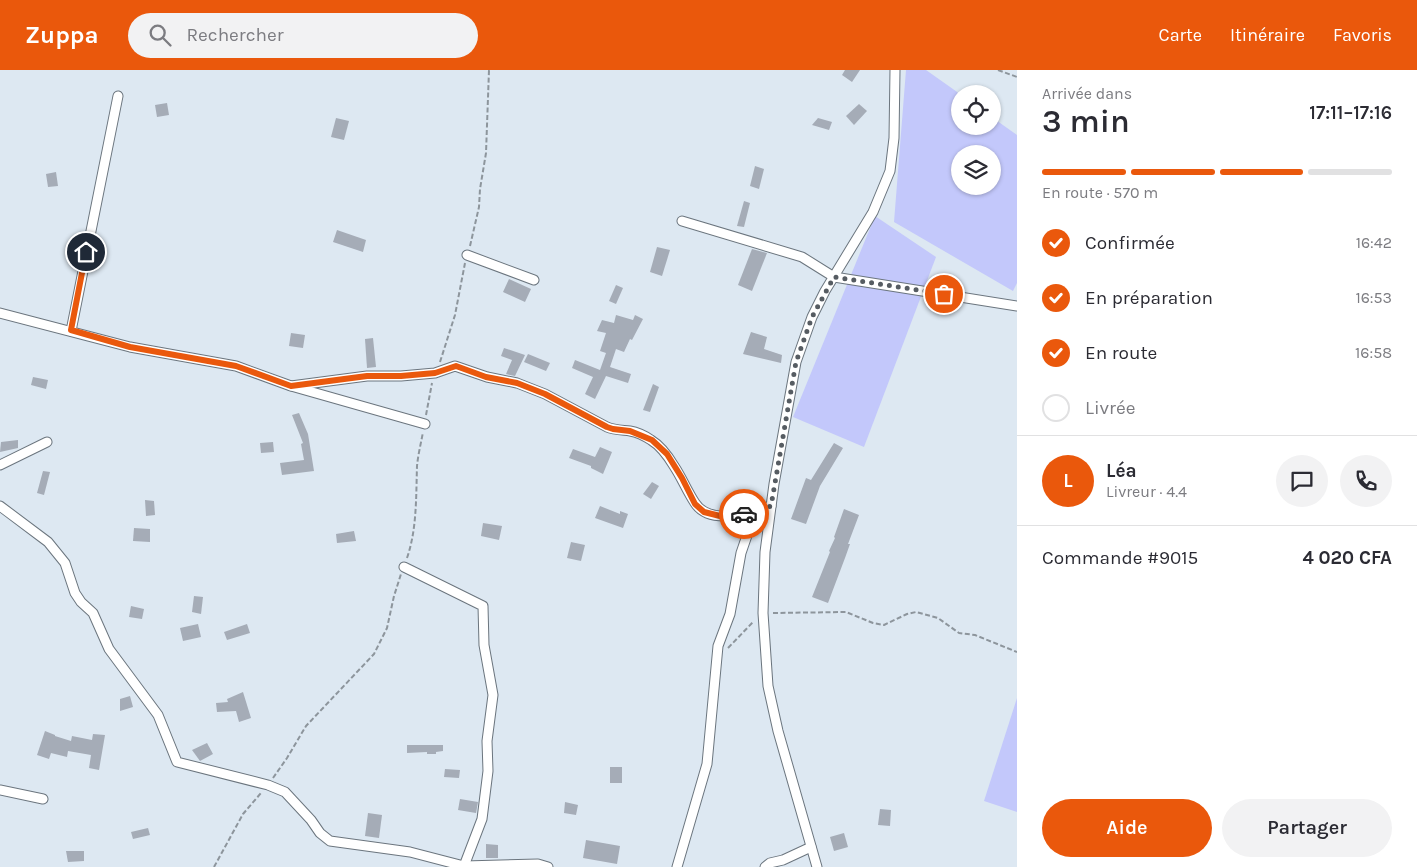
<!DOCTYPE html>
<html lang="fr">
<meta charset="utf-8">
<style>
body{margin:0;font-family:Karla,sans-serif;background:#f2f2f3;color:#2b2b33;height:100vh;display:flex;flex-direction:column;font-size:19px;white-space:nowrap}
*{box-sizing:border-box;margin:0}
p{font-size:16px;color:#7c7c81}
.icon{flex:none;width:28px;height:28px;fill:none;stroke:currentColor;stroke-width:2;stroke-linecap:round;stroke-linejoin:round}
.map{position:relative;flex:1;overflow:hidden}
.panel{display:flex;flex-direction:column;background:#fff;width:400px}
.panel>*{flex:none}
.tools{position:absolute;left:951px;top:15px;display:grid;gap:10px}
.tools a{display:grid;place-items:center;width:50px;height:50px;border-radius:50%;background:#fff;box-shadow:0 1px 4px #0004;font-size:25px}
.pin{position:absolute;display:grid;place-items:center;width:42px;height:42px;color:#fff;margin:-21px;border:2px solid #fff;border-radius:50%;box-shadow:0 1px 5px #0007}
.courier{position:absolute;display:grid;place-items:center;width:50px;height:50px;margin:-25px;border:4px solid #ea580c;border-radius:50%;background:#fff;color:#222;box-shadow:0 1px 6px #0007}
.head em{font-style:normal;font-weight:600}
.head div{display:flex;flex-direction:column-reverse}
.head{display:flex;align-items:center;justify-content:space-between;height:85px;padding:0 25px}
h1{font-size:32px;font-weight:600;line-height:38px}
.bar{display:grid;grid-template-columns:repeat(4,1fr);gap:8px 5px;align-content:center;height:60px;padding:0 25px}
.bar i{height:6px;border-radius:4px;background:#e1e1e2}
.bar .active{background:#ea580c}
.bar p{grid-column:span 4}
.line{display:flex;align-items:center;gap:12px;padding:0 25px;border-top:1px solid #e1e1e2}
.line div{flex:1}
.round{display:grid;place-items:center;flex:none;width:52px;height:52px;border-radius:26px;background:#f2f2f3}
ol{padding:0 25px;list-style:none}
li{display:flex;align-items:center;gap:15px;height:55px}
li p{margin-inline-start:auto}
li .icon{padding:5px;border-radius:50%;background:#ea580c;color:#fff;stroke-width:4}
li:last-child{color:#7c7c81}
li i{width:28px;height:28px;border:2px solid #e1e1e2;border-radius:50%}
.cta{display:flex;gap:10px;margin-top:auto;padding:10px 25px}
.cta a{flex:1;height:58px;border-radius:30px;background:#ea580c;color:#fff;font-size:20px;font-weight:600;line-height:58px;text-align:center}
.cta a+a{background:#f2f2f3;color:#2b2b33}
header{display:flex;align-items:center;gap:30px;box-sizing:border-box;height:70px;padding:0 25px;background:#ea580c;color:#fff}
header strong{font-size:24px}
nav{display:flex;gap:28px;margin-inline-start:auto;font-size:18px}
.search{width:350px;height:45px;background:#f2f2f3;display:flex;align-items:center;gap:12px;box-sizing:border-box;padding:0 18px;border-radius:28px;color:#7c7c81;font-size:19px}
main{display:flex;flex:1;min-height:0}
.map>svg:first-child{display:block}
.green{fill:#c3c8fb;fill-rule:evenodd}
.building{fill:#a5acb7}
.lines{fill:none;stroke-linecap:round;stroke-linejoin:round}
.minor-casing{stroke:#6b757e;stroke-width:11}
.path{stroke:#8d959c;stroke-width:2;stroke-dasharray:5 2.5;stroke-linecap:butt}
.minor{stroke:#fff;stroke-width:9}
.done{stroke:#565c62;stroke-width:5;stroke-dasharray:0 9}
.route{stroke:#ea580c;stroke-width:6}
</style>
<header>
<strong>Zuppa</strong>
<div class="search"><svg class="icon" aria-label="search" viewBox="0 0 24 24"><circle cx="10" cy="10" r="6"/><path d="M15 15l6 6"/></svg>Rechercher</div>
<nav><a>Carte</a><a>Itinéraire</a><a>Favoris</a></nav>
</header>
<main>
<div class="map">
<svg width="1017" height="797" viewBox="0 0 1017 797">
<rect width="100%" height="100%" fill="#dde8f2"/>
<g class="green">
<path d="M906 0H926L960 24V56H992L993 48 1017 65V213L1013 221 894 152ZM960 84H992V116H960Z"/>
<path d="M875 146 936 187 864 377 793 347Z"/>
<path d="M1017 628V742L984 731Z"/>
</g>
<g class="building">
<path d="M845 0H860L852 12 842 5Z"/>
<path d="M167 33 169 45 157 47 155 35Z"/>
<path d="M859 34 867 41 854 55 846 46Z"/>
<path d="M336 48 349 51 344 70 331 67Z"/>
<path d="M818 48 832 52 829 60 812 55Z"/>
<path d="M755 96 764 99 759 119 750 116Z"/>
<path d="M56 102 58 116 48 117 46 104Z"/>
<path d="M744 131 750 133 744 157 737 156Z"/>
<path d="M337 160 366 170 363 182 333 172Z"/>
<path d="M657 177 670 180 662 206 650 202Z"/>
<path d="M752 179 767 183 752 221 738 215Z"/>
<path d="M509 209 531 219 525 232 503 222Z"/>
<path d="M616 215 623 218 616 234 609 231Z"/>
<path d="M616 245 633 250 635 245 643 249 632 270 630 269 624 282 616 279 610 297 631 304 628 313 606 306 595 329 585 324 593 307 572 298 575 290 600 300 606 283 600 281 606 263 597 261 602 250 614 253Z"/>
<path d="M751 262 767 267 764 279 782 285 781 293 743 284Z"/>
<path d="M291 263 305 265 303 278 289 276Z"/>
<path d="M373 268 376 297 367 298 365 269Z"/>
<path d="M504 278 525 285 515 306 506 304 512 290 501 286Z"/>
<path d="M528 284 550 293 546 301 524 292Z"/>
<path d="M33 307 48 310 46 319 31 315Z"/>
<path d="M653 314 659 317 650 342 643 340Z"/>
<path d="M299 343 308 364 314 401 282 405 280 393 304 390 301 374 303 373 292 345Z"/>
<path d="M18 370V378L0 382 1 372Z"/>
<path d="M273 372 274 382 261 383 260 373Z"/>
<path d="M834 373 843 378 820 416 806 454 791 449 806 408 811 410Z"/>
<path d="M600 377 612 382 603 404 591 398V396L569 388 573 379 595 387Z"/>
<path d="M43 401 50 402 44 425 37 423Z"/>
<path d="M652 412 659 416 651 429 643 424Z"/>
<path d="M145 430 154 431 155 445 146 446Z"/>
<path d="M600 436 620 444V441L628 444 623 458 595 448Z"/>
<path d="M844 439 859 445 848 474H850L845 488 828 533 812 527 830 482 829 481 835 468 834 467Z"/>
<path d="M483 453 502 456 499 470 481 466Z"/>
<path d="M134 458 150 459V472L133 471Z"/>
<path d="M354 461 356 471 337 473 336 464Z"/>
<path d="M571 472 585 475 581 491 567 488Z"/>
<path d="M194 526 203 527 201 544 192 542Z"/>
<path d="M131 536 144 539 142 549 129 547Z"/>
<path d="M198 554 201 567 183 571 180 558Z"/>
<path d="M247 554 250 563 227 570 224 562Z"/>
<path d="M243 622 251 648 239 652 236 641 217 642 216 633 228 632 227 629Z"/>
<path d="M130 626 133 637 120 641V629Z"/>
<path d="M45 661 55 665V666L71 671 72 666 92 670 93 664 105 665 99 700 89 698 91 685 68 681 67 687 51 683 49 689 37 685Z"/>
<path d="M207 673 213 684 200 691 192 680Z"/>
<path d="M407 675H443V681L436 682V684H427V682L407 683Z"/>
<rect x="610" y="697" width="12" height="16"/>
<path d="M445 699 460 700 459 708 444 707Z"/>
<path d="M460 729 478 732 476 743 458 740Z"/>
<path d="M565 732 578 735 576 745 564 743Z"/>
<path d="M880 739 891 740 890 756 878 755Z"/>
<path d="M368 743 382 745 379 768 365 766Z"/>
<path d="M148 758 150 765 133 769 131 762Z"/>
<path d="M844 763 848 777 834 781 830 767Z"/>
<path d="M586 770 620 776 617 794 583 788Z"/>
<path d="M486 774 498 775V788H486Z"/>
<path d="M66 781H84V791L68 792Z"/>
</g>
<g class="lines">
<defs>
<g id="minor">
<path d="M682 151 802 187 834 207 1017 236"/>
<path d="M467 185 534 210"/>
<path d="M0 243 130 277 236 296 291 316 425 354"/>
<path d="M71 261 118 26"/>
<path d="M291 316 367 306H401L435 303 455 296 487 307 517 313 545 324 607 357C614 360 622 360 630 361 636 362 645 366 651 370 661 376 668 386 674 396 682 408 687 421 695 433 710 456 750 443 771 436"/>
<path d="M0 395 47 372"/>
<path d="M0 436 48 472 65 493 75 523 81 532 93 543 109 579 158 645 177 692 268 715 285 722 311 750 320 763 330 771 410 782 464 796 538 794 548 797"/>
<path d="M404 497 483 536 484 575 493 625 487 671 488 701 482 749 464 796"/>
<path d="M0 720 43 729"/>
<path d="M677 797 707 694 718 576 730 544 741 483 753 448"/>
<path d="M765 797 770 793 783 790 811 777"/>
<path d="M817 797 778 661 768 616 763 543 765 482 774 414 796 292 812 247 825 221 873 142 890 101 894 68 895 0"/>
</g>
</defs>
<use href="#minor" class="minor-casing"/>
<g class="path">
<path d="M998 0 1017 7"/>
<path d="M470 176 479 137 480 119 486 83 489 0"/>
<path d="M440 292 455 245 465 193"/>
<path d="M426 345 432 313"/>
<path d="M407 488C417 459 416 427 417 396 418 385 421 373 423 362"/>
<path d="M773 543 846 542 873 553 884 555 907 544 916 542 938 548 959 563 975 565 1017 582"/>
<path d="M728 578 754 551"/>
<path d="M273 708 287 688 306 656 374 584 387 558 394 526 401 504"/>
<path d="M214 797 243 744 261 723"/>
</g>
<use href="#minor" class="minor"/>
</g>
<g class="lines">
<path class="done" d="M744 444H749L771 436 796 292 812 247 834 207 944 224"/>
<path class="route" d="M86 182 71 260 130 277 236 296 291 316 367 306H401L435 303 456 296 486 307 517 313 545 324 607 357 613 359 630 361 652 370 667 384 682 408 695 434 704 442 720 446 744 444"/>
</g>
</svg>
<div class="tools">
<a><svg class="icon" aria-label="locate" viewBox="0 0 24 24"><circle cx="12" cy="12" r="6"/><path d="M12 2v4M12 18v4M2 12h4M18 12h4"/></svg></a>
<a><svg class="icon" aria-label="layers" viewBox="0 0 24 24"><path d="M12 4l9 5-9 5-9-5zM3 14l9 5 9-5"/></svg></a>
</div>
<div class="pin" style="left:944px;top:224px;background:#ea580c"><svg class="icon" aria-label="bag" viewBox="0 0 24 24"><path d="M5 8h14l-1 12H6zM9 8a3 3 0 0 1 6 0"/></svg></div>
<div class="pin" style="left:86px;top:182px;background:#1f2937"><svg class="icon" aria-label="home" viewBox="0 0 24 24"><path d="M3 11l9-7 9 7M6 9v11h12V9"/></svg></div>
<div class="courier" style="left:744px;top:444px"><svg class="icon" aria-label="car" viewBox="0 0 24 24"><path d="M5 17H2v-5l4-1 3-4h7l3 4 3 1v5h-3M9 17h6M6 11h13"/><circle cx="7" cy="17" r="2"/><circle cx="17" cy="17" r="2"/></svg></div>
</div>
<section class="panel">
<div class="head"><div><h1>3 min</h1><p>Arrivée dans</p></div><em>17:11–17:16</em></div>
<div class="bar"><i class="active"></i><i class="active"></i><i class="active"></i><i></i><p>En route · 570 m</p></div>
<ol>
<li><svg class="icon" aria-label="check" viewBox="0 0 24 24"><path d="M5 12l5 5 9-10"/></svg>Confirmée<p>16:42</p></li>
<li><svg class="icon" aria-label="check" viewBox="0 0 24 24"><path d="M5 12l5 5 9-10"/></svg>En préparation<p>16:53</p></li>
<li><svg class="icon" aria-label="check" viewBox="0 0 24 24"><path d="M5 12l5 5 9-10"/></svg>En route<p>16:58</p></li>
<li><i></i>Livrée</li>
</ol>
<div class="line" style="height:90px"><b class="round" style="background:#ea580c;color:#fff">L</b><div><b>Léa</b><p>Livreur · 4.4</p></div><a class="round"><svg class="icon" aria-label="chat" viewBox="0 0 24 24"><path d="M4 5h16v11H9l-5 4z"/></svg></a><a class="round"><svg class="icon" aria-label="phone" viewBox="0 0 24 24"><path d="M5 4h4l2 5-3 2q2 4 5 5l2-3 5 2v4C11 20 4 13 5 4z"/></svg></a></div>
<div class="line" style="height:65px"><div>Commande #9015</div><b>4 020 CFA</b></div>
<div class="cta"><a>Aide</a><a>Partager</a></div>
</section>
</main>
